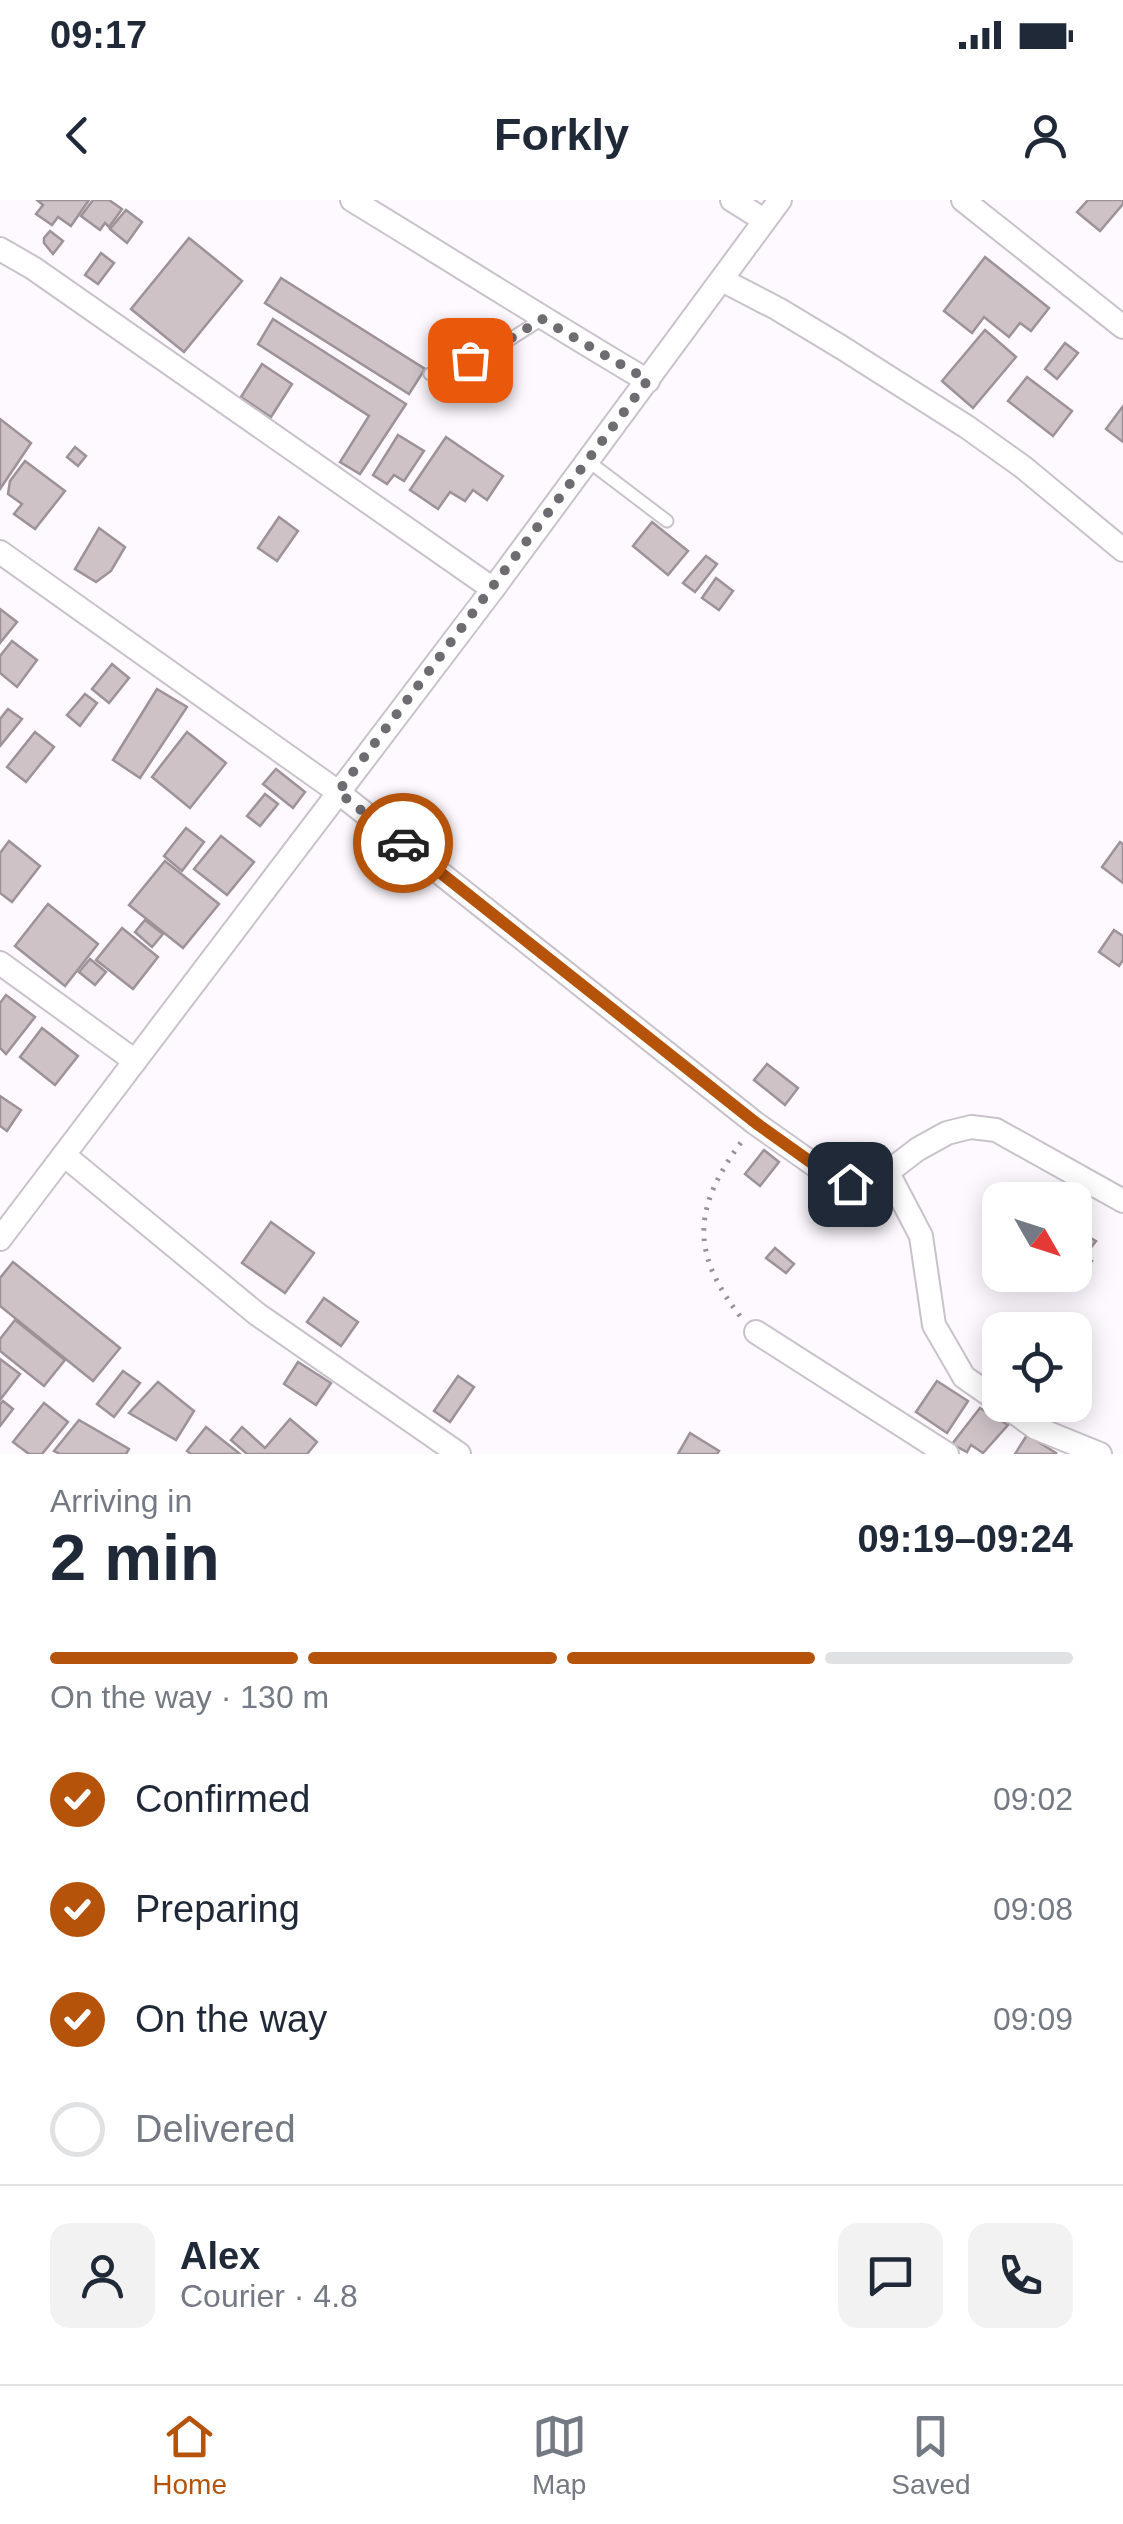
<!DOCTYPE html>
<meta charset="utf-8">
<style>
body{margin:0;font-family:Arial,sans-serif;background:#f2f2f3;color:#1f2937;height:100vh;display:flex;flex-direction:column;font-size:38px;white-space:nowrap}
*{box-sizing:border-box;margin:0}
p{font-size:32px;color:#747a83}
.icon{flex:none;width:55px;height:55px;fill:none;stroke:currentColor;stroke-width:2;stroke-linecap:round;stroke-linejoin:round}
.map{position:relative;height:1254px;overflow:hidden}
.drawer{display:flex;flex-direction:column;background:#fff;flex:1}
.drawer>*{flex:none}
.needle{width:65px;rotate:129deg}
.fabs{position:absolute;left:982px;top:982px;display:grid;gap:20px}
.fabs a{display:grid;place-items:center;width:110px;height:110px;border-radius:20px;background:#fff;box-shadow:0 5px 25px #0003;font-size:50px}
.pin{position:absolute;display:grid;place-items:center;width:85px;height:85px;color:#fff;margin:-42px;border-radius:20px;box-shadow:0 5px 15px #0006}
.courier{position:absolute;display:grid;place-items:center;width:100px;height:100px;margin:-50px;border:8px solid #b45309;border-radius:50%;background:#fff;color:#222;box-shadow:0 2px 12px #0007}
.summary em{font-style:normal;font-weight:700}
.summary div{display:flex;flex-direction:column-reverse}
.summary{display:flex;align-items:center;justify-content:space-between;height:170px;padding:0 50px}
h1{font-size:65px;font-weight:700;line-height:75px}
.bar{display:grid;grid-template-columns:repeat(4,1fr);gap:15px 10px;align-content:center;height:120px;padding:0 50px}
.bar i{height:12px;border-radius:8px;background:#e0e1e3}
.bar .current{background:#b45309}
.bar p{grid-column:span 4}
.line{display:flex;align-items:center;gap:25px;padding:0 50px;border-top:2px solid #e0e1e3}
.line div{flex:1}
.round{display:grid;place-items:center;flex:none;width:105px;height:105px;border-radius:20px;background:#f2f2f3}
ol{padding:0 50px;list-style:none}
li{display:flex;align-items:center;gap:30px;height:110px}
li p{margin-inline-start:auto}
li .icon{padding:10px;border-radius:50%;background:#b45309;color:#fff;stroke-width:4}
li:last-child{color:#747a83}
li i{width:55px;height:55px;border:5px solid #e0e1e3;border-radius:50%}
.status{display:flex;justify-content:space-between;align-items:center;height:70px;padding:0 50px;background:#fff;direction:ltr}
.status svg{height:28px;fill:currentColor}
header{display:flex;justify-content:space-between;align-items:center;height:130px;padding:0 50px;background:#fff;font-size:45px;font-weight:700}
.dock{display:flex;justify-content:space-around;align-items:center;height:140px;border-top:2px solid #e0e1e3;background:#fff;font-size:28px;color:#747a83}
.dock a{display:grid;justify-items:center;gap:5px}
.dock .current{color:#b45309}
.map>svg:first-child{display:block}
.building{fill:#cec2c7;stroke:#9d9297;stroke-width:2.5}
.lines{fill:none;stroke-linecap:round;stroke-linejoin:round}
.service-casing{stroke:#c9c2cb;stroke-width:15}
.minor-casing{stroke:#c9c2cb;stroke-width:26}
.path{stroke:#969398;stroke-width:5;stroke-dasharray:2.5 8;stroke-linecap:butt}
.service{stroke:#fff;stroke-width:11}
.minor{stroke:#fff;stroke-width:22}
.done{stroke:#6f6c71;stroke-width:10;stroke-dasharray:0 18}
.route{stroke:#b45309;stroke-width:12}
</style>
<div class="status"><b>09:17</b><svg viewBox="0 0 49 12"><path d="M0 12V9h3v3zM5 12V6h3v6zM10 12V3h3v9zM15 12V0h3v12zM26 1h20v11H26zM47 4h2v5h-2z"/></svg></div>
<header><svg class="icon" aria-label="back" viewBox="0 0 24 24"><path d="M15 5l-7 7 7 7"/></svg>Forkly<svg class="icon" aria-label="person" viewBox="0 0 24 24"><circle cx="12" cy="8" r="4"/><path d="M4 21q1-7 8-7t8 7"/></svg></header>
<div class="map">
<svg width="1123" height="1254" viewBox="0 0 1123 1254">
<rect width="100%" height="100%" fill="#fdf9ff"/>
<g class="building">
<path d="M37 0H89L71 26 58 17 52 25 36 14 43 5Z"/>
<path d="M93 0H109L122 9 109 27 105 23 100 30 81 16Z"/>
<path d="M1088 0H1123V4L1100 31 1077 12Z"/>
<path d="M126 10 142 22 127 43 110 29Z"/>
<path d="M50 31 63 41 53 54 44 43V38Z"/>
<path d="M189 38 242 81 184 152 131 109Z"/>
<path d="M101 53 114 63 98 84 85 75Z"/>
<path d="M985 57 1049 108 1031 131 1020 123 1009 137 984 117 972 133 944 111Z"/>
<path d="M281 78 425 169 409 194 265 103Z"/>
<path d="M273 119 406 204 360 274 340 262 369 216 258 144Z"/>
<path d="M985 130 1016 157 973 208 942 181Z"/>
<path d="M1065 143 1078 153 1057 179 1045 169Z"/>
<path d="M262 164 292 184 271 217 241 197Z"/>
<path d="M1027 177 1072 211 1053 236 1008 201Z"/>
<path d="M1123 206V242L1106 229Z"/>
<path d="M0 219 31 243 0 289Z"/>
<path d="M398 235 424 251 404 281 394 275 387 284 373 275Z"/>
<path d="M446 237 503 276 487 300 473 290 465 301 450 292 438 309 410 290Z"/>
<path d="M75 247 86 256 78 266 67 257Z"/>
<path d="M25 261 65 291 35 329 14 314 22 304 8 294 10 281Z"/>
<path d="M279 317 298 331 277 361 258 348Z"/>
<path d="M652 322 688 351 668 375 633 346Z"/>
<path d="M99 328 125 347 111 371 96 382 75 369Z"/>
<path d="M706 356 717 364 695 392 683 383Z"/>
<path d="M716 378 733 391 719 410 702 398Z"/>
<path d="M0 409 17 422 0 443Z"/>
<path d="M12 441 37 460 17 487 0 473V456Z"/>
<path d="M112 464 129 478 109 503 92 489Z"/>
<path d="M157 489 187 507 140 578 113 560Z"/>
<path d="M85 494 97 503 80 526 67 515Z"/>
<path d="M8 509 22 519 0 546V519Z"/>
<path d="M35 532 54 547 26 582 7 567Z"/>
<path d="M187 532 226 563 190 608 152 577Z"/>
<path d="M276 569 305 592 293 608 263 584Z"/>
<path d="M265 594 278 604 260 626 247 616Z"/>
<path d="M186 628 204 642 182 671 164 656Z"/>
<path d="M221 636 254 662 227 695 194 669Z"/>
<path d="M9 641 40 666 12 702 0 693V653Z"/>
<path d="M1120 642 1123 644V683L1102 667Z"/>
<path d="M165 661 219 704 183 748 129 705Z"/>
<path d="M48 704 98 744 65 786 15 746Z"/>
<path d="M145 720 163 734 152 747 135 732Z"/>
<path d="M122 728 158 757 133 789 96 760Z"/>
<path d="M1114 730 1123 736V760L1119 766 1099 752Z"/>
<path d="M90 759 106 772 95 785 79 772Z"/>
<path d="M6 795 35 817 6 854 0 848V803Z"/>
<path d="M42 828 78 856 55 885 20 857Z"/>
<path d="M767 864 798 888 785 905 754 880Z"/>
<path d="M0 896 21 910 7 931 0 926Z"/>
<path d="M764 950 779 962 760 986 745 974Z"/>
<path d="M271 1022 314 1053 285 1093 242 1063Z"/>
<path d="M1075 1029 1096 1041 1085 1055 1092 1061 1072 1084 1058 1075H1075Z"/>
<path d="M775 1048 794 1064 786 1073 766 1058Z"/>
<path d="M13 1062 120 1148 93 1181 0 1106V1078Z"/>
<path d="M324 1098 358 1122 341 1146 307 1122Z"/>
<path d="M15 1120 65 1160 44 1186 0 1151V1139Z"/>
<path d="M0 1159 20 1174 0 1200Z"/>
<path d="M298 1162 331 1183 316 1205 284 1184Z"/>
<path d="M123 1171 140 1183 114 1217 97 1204Z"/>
<path d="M458 1176 474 1187 450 1222 434 1211Z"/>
<path d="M937 1181 968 1201 947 1233 916 1212Z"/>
<path d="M158 1182 194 1211 176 1240 129 1213Z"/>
<path d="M3 1201 13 1209 0 1226V1204Z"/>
<path d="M44 1203 68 1222 42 1254H29L13 1242Z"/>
<path d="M980 1208 1008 1225 983 1253 971 1245 967 1252 952 1244Z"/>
<path d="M290 1219 317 1242 307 1254H247L231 1240 242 1227 265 1248Z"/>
<path d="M79 1220 129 1249 126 1254H60L54 1251Z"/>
<path d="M206 1227 240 1254H191L187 1251Z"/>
<path d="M690 1233 719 1251 717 1254H678Z"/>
<path d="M1027 1235 1056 1253 1055 1254H1015Z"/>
</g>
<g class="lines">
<defs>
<g id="service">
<path d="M430 174 493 150 542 119"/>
<path d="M588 261 667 321"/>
</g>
<g id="minor">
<path d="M352 0C451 60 548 122 648 181"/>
<path d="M732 0 764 20"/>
<path d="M963 0 1123 127"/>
<path d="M0 49 33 68 493 389"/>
<path d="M722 80 778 109 841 147 967 227 1023 267 1123 350"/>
<path d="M0 352 338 592 755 923 833 978 850 985H865L876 981 918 949 947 933 971 927 996 930 1123 1001"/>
<path d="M0 763 135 861"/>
<path d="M64 955 257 1114 459 1254"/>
<path d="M888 973 921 1036 934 1125 964 1177 1000 1202"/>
<path d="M0 1039 493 389 780 0"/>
<path d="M756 1132 947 1254"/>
<path d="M1004 1205 1036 1228 1100 1254"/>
</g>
</defs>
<use href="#service" class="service-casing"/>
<use href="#minor" class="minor-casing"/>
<path class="path" d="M740 1116C689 1051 694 1006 742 941"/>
<use href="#service" class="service"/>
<use href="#minor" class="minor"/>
</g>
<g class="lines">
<path class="done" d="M403 643 338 592 648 180 542 119 492 150 470 160"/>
<path class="route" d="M403 643 756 923 833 978 850 984"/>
</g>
</svg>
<div class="fabs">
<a><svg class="needle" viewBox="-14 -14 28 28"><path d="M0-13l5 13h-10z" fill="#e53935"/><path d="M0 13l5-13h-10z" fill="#747a83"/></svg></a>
<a><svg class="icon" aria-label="locate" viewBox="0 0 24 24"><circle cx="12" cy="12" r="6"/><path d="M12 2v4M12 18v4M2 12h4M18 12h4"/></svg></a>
</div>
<div class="pin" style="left:470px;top:160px;background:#ea580c"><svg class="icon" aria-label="bag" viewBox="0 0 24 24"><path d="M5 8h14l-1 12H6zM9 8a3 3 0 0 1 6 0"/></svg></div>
<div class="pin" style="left:850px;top:984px;background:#1f2937"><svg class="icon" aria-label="home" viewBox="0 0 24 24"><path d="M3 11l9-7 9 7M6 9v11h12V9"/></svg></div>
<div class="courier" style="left:403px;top:643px"><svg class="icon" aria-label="car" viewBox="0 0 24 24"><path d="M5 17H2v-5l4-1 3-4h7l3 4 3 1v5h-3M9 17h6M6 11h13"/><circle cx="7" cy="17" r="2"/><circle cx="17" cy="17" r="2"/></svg></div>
</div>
<section class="drawer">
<div class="summary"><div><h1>2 min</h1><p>Arriving in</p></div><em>09:19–09:24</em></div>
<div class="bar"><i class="current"></i><i class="current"></i><i class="current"></i><i></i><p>On the way · 130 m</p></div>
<ol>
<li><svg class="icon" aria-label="check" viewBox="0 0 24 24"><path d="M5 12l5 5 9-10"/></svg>Confirmed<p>09:02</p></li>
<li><svg class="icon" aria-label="check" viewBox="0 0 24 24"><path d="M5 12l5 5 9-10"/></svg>Preparing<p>09:08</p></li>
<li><svg class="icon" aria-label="check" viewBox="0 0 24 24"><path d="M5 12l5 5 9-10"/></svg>On the way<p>09:09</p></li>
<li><i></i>Delivered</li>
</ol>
<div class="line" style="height:180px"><a class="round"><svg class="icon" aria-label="person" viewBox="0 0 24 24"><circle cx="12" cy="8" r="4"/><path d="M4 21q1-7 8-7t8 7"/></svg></a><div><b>Alex</b><p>Courier · 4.8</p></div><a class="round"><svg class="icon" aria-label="chat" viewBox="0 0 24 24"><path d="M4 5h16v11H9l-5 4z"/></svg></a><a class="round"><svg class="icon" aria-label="phone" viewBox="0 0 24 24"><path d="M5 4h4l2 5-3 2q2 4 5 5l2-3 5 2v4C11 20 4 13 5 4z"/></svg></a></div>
</section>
<nav class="dock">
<a class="current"><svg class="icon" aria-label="home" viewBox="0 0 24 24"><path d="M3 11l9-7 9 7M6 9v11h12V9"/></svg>Home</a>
<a><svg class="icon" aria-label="map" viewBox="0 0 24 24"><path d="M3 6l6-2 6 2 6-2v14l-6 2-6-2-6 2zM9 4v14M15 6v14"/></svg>Map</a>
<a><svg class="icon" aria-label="saved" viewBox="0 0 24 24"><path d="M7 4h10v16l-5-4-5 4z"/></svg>Saved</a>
</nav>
